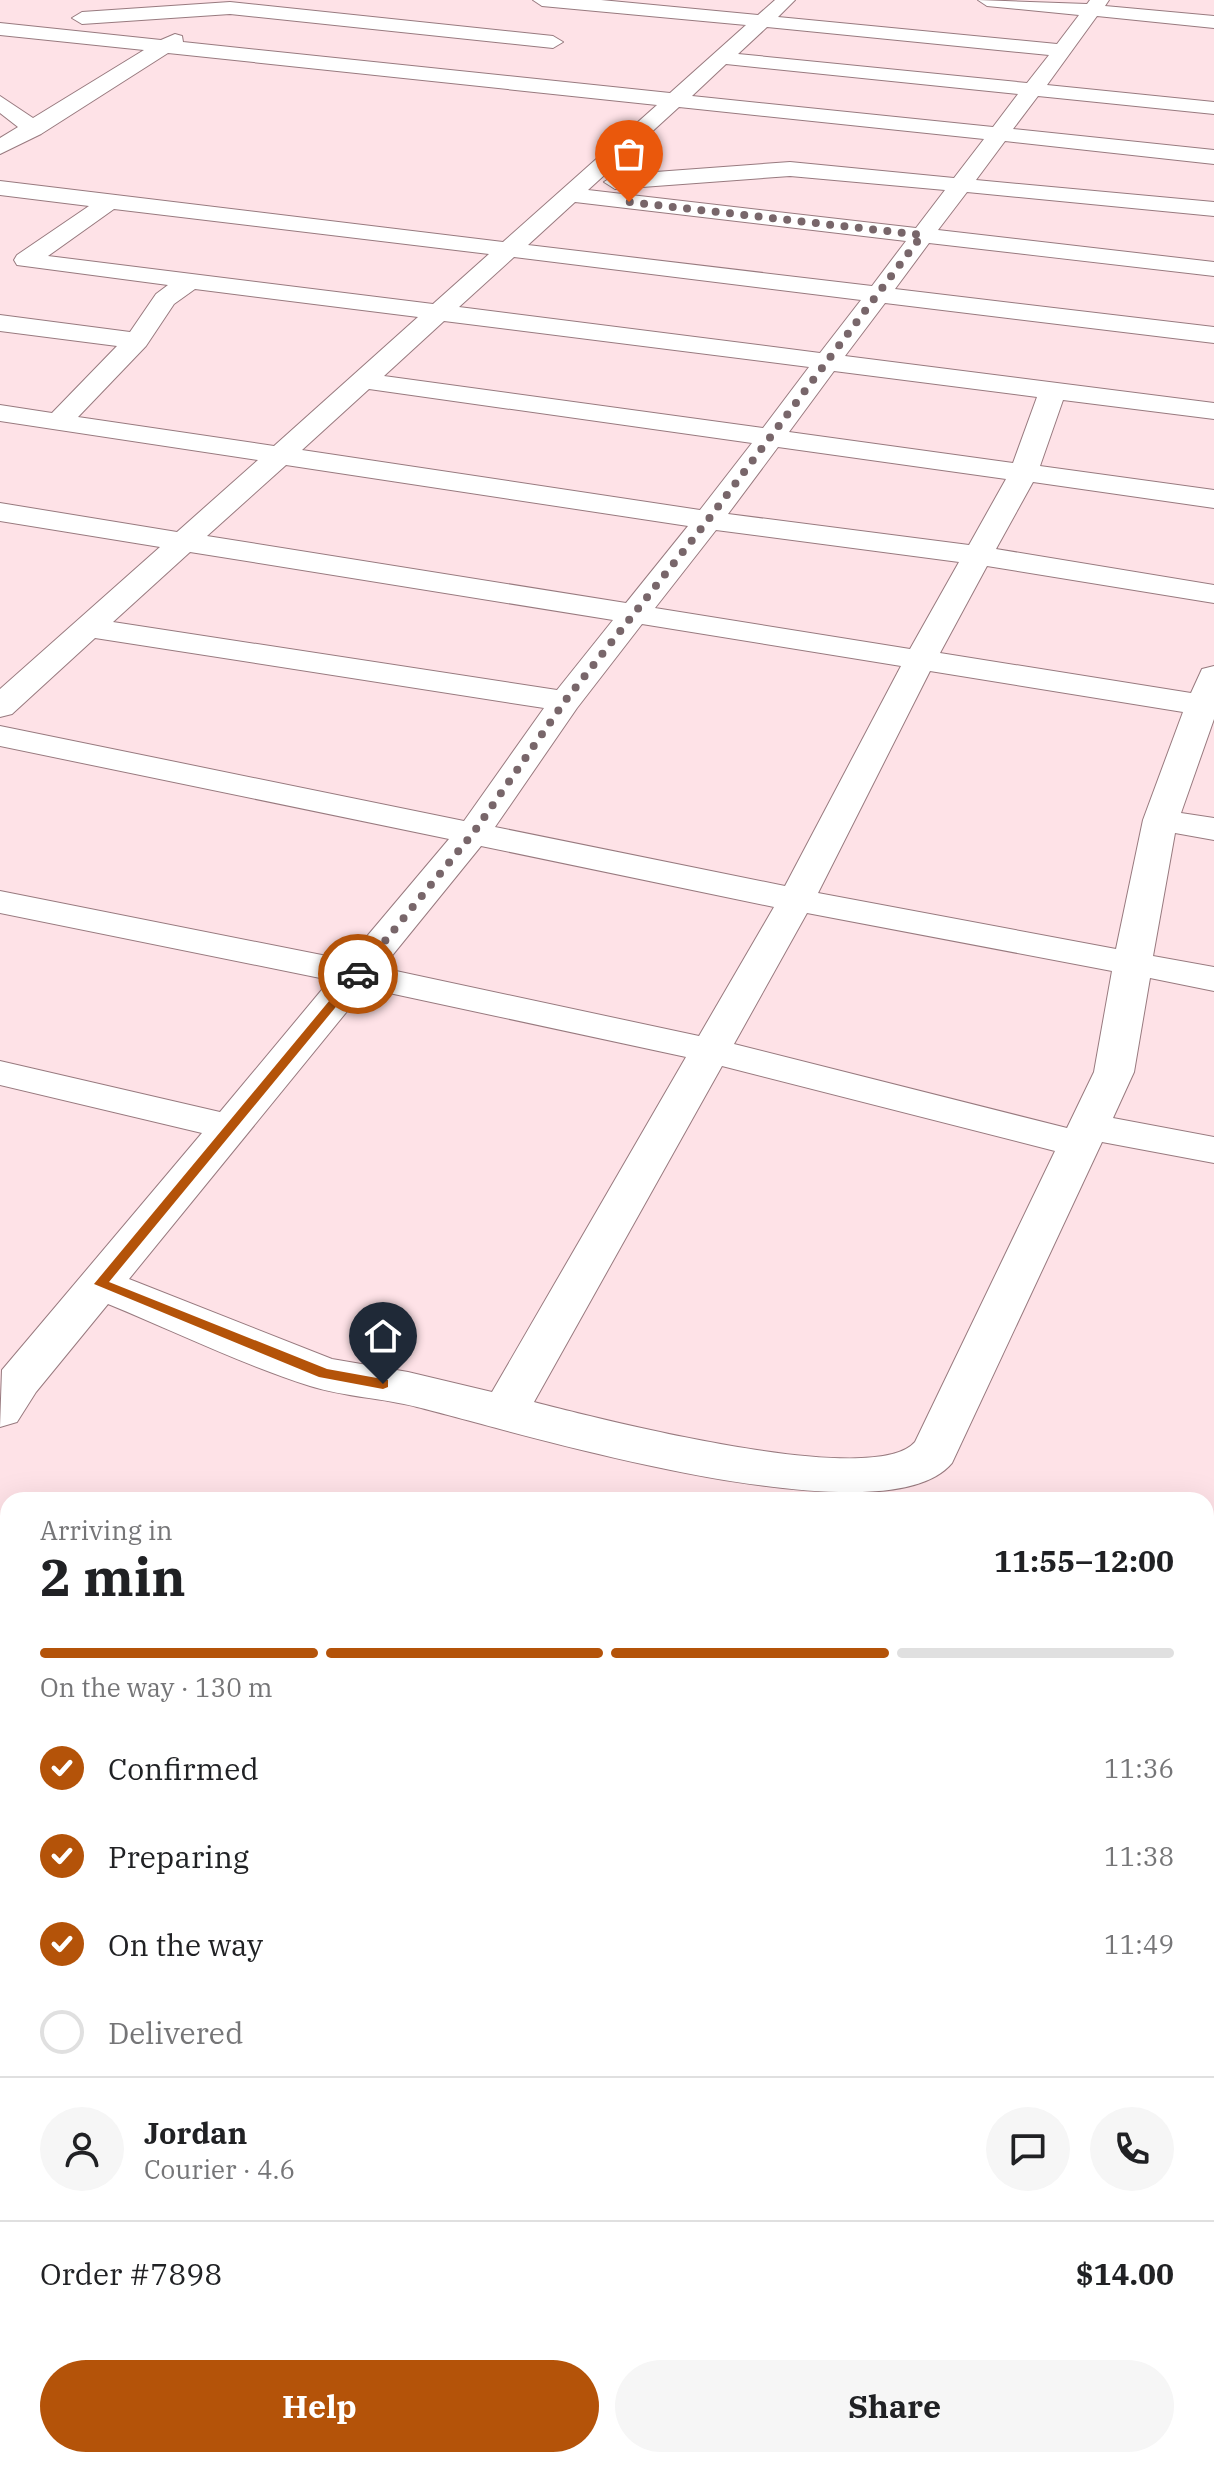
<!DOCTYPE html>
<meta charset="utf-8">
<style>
body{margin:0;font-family:"IBM Plex Serif",serif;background:#f6f6f6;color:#202124;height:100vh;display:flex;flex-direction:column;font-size:30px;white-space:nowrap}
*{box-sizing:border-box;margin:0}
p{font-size:26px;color:#757577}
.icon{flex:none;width:44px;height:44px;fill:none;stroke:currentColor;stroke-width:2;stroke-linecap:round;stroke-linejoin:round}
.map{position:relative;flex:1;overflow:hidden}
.details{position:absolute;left:0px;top:1492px;width:1214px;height:976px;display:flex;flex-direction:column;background:#fff;border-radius:24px 24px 0 0;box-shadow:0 8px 32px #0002}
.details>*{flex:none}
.pin{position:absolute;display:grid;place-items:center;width:68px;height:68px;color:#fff;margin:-82px -34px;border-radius:50% 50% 50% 0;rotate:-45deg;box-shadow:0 0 8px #0007}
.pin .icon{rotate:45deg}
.courier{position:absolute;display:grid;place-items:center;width:80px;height:80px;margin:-40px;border:6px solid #b45309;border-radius:50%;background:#fff;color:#222;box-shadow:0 2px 10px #0007}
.overview em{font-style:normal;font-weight:800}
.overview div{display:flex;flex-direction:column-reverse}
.overview{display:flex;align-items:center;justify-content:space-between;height:136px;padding:0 40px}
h1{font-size:52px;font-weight:800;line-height:60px}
.bar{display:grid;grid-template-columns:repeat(4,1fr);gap:12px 8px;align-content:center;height:96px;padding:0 40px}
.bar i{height:10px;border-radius:6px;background:#e0e0e0}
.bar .active{background:#b45309}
.bar p{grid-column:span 4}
.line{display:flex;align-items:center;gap:20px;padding:0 40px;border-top:2px solid #e0e0e0}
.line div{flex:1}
.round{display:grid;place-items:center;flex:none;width:84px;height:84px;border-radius:42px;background:#f6f6f6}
ol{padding:0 40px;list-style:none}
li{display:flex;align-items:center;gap:24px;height:88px}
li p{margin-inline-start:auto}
li .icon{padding:8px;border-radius:50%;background:#b45309;color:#fff;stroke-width:4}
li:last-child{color:#757577}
li i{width:44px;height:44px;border:4px solid #e0e0e0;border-radius:50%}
.primary-button{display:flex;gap:16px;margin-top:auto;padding:16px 40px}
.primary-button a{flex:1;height:92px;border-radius:48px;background:#b45309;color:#fff;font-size:32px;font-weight:800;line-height:92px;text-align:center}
.primary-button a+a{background:#f6f6f6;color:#202124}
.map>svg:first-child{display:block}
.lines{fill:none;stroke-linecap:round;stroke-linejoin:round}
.stream{fill:#46958c;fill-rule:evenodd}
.minor-casing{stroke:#987a7f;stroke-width:2}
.minor{fill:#fff;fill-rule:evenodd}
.route{fill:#b45309}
.done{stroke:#78666a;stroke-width:8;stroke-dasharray:0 14.4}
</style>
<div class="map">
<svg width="1214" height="2468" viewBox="0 0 1214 2468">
<rect width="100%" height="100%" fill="#fee2e7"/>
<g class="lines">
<g class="stream">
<path d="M1206 1580 1214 1581V1593L1206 1592Z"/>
<path d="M0 2041 8 2045V2063L0 2059Z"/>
</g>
<defs>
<g id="minor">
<path d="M533 0H601L758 15 775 0H795L778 17 1057 44 1079 15 987 6 978 0 1087 4 1090 0H1109L1105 6 1214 16V28L1097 16 1047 85 1214 102V114L1038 96 1013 129 1214 150V164L1005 141 976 180 1214 202V216L967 192 938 230 1214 262V276L929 243 895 289 1214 327V343L885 303 845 356 1214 403V419L1063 400 1040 466 1214 490V508L1033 482 996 549 1214 585V603L987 566 940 653 1191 693 1202 669 1214 666V719L1181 813 1214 818V840L1175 833 1153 956 1214 967V991L1150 978 1134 1072 1113 1118 1214 1137V1163L1102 1142 952 1463C884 1545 514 1431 417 1407 382 1398 345 1397 310 1386 241 1364 174 1331 108 1304L36 1392 17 1422 0 1427 2 1370 202 1133 0 1085V1061L220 1112 330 980 0 913V891L347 960 449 839 0 746V726L464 821 544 708 95 638 12 714 0 717V689L160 547 0 521V503L177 532 258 460 0 421V405L52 413 117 346 0 331V315L130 332 156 294 168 285 17 265 14 260 17 255 89 206 0 195V181L503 242 657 105 168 53 41 134 0 154V138L18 127 0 113V96L33 118 144 50 0 35V23L161 40 175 34 182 36 183 42 670 93 746 25 542 6ZM767 27 1049 55 1027 83 738 54ZM726 64 1018 94 993 127 692 96ZM679 107 984 139 954 178 790 162 615 175 604 182 615 189 790 176 945 190 916 228 588 190ZM575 202 906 241 872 286 528 245ZM114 209 489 254 433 304 48 256ZM514 257 861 300 820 353 459 307ZM195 289 418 317 274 446 78 417 146 346 174 304ZM444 321 809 367 763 428 384 376ZM834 371 1037 397 1013 463 789 432ZM369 389 752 443 700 510 302 450ZM778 447 1006 479 969 545 728 514ZM286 465 688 526 626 603 207 536ZM716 530 959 562 910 649 655 608ZM190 552 613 620 557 690 113 622ZM642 624 901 666 785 886 495 827 577 708ZM930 671 1183 712 1143 820 1116 949 818 893ZM481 846 774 907 699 1036 382 968ZM807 913 1112 971 1094 1072 1067 1128 734 1044ZM366 988 686 1057 492 1392 408 1372 332 1359 129 1279ZM722 1066 1055 1151 915 1442C874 1490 596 1418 534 1402Z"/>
<path d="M230 2 553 36 563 42 553 48 230 14 82 24 72 18 82 12Z"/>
<path d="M1214 1869V1923L1206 1926V1872Z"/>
<path d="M652 2460H726L722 2468H648Z"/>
</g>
</defs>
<use href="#minor" class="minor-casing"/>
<use href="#minor" class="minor"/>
</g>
<path class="route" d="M354 971 363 974 109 1282 327 1369 388 1380V1387L383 1389 319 1377 94 1284Z"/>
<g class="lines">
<path class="done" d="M358 974 474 832 565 701 708 520 922 235 629 202"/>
</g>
</svg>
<div class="pin" style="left:629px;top:202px;background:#ea580c"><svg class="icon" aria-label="bag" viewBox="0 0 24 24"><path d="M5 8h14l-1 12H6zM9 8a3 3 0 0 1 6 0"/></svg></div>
<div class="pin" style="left:383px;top:1384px;background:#1f2937"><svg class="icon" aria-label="home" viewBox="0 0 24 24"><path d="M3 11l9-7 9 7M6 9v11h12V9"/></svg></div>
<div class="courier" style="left:358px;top:974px"><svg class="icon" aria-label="car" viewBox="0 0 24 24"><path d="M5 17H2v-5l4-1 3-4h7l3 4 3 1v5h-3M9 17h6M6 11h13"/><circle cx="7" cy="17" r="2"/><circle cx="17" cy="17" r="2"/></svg></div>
<section class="details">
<div class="overview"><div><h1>2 min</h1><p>Arriving in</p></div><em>11:55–12:00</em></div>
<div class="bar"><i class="active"></i><i class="active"></i><i class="active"></i><i></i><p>On the way · 130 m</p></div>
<ol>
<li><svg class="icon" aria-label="check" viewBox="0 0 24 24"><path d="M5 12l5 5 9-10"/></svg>Confirmed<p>11:36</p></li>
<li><svg class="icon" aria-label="check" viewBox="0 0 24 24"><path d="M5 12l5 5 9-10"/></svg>Preparing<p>11:38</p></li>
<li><svg class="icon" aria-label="check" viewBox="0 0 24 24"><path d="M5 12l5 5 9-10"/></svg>On the way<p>11:49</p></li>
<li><i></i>Delivered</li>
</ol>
<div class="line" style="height:144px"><a class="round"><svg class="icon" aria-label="person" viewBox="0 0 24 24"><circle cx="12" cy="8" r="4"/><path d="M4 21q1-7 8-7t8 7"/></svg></a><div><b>Jordan</b><p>Courier · 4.6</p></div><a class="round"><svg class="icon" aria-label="chat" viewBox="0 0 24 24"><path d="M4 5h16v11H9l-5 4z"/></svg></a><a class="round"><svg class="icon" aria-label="phone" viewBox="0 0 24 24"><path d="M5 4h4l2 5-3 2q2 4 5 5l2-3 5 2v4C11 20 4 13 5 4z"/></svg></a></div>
<div class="line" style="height:104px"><div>Order #7898</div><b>$14.00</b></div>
<div class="primary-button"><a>Help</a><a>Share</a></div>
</section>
</div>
